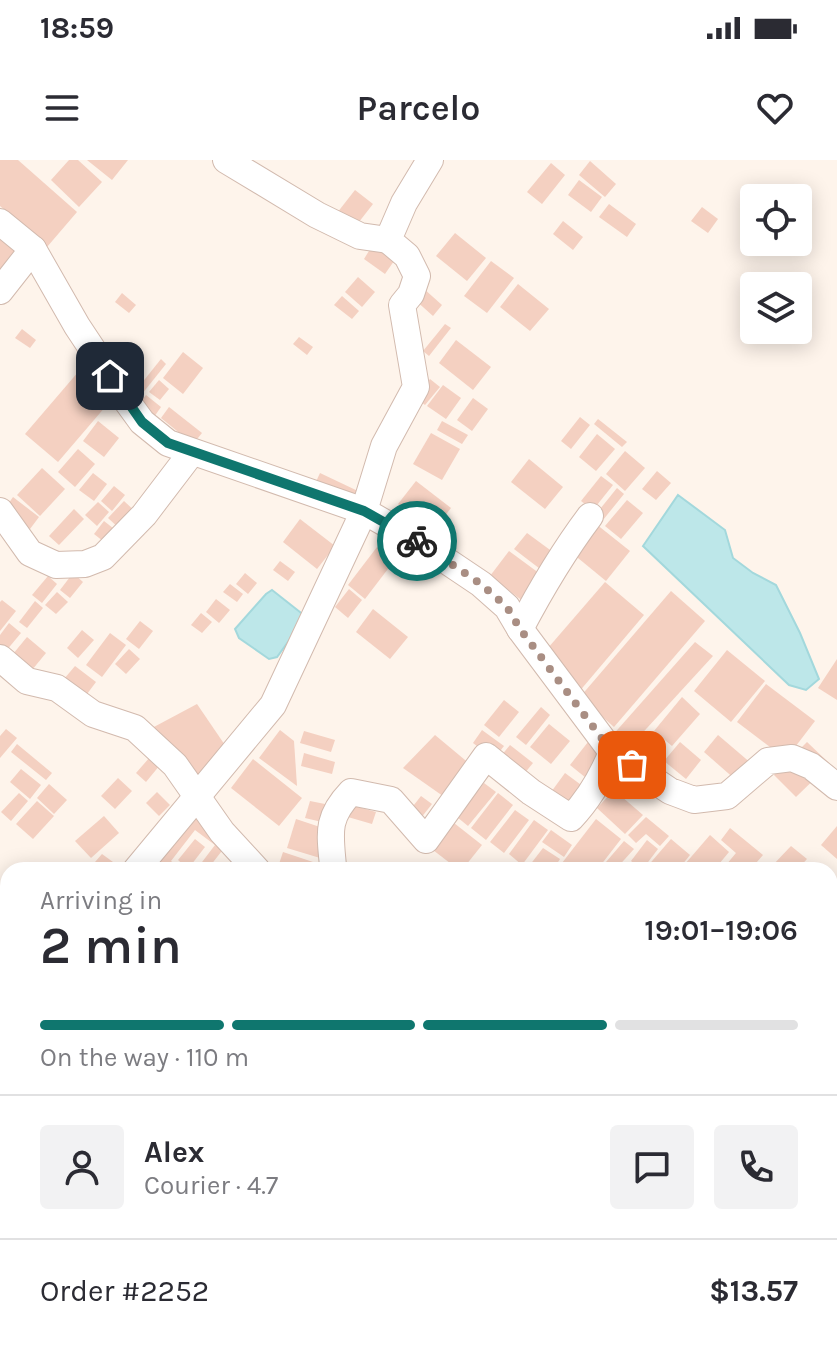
<!DOCTYPE html>
<meta charset="utf-8">
<style>
body{margin:0;font-family:Karla,sans-serif;background:#f2f2f3;color:#2b2b33;height:100vh;display:flex;flex-direction:column;font-size:30px;white-space:nowrap}
*{box-sizing:border-box;margin:0}
p{font-size:26px;color:#7c7c81}
.icon{flex:none;width:44px;height:44px;fill:none;stroke:currentColor;stroke-width:2;stroke-linecap:round;stroke-linejoin:round}
.map{position:relative;flex:1;overflow:hidden}
.sheet{position:absolute;left:0px;top:702px;width:838px;height:498px;display:flex;flex-direction:column;background:#fff;border-radius:24px 24px 0 0;box-shadow:0 4px 20px #0003}
.sheet>*{flex:none}
.controls{position:absolute;left:740px;top:24px;display:grid;gap:16px}
.controls a{display:grid;place-items:center;width:72px;height:72px;border-radius:8px;background:#fff;box-shadow:0 4px 20px #0003;font-size:40px}
.pin{position:absolute;display:grid;place-items:center;width:68px;height:68px;color:#fff;margin:-34px;border-radius:16px;box-shadow:0 4px 12px #0006}
.courier{position:absolute;display:grid;place-items:center;width:80px;height:80px;margin:-40px;border:6px solid #0f766e;border-radius:50%;background:#fff;color:#222;box-shadow:0 2px 10px #0007}
.summary em{font-style:normal;font-weight:600}
.summary div{display:flex;flex-direction:column-reverse}
.summary{display:flex;align-items:center;justify-content:space-between;height:136px;padding:0 40px}
h1{font-size:52px;font-weight:600;line-height:60px}
.bar{display:grid;grid-template-columns:repeat(4,1fr);gap:12px 8px;align-content:center;height:96px;padding:0 40px}
.bar i{height:10px;border-radius:6px;background:#e1e1e2}
.bar .on{background:#0f766e}
.bar p{grid-column:span 4}
.line{display:flex;align-items:center;gap:20px;padding:0 40px;border-top:2px solid #e1e1e2}
.line div{flex:1}
.round{display:grid;place-items:center;flex:none;width:84px;height:84px;border-radius:8px;background:#f2f2f3}
.status{display:flex;justify-content:space-between;align-items:center;height:56px;padding:0 40px;background:#fff;direction:ltr}
.status svg{height:22px;fill:currentColor}
header{display:flex;justify-content:space-between;align-items:center;height:104px;padding:0 40px;background:#fff;font-size:36px;font-weight:600}
.map>svg:first-child{display:block}
.water{fill:#bde7e9;stroke:#a3d8dc;stroke-width:2}
.building{fill:#f4d0c1}
.lines{fill:none;stroke-linecap:round;stroke-linejoin:round}
.minor-casing{stroke:#d2baae;stroke-width:28}
.major-casing{stroke:#dad0cd;stroke-width:34}
.minor{stroke:#fff;stroke-width:26}
.major{stroke:#fed2a1;stroke-width:32}
.done{stroke:#a98e83;stroke-width:8;stroke-dasharray:0 14.4}
.route{stroke:#0f766e;stroke-width:10}
</style>
<div class="status"><b>18:59</b><svg viewBox="0 0 49 12"><path d="M0 12V9h3v3zM5 12V6h3v6zM10 12V3h3v9zM15 12V0h3v12zM26 1h20v11H26zM47 4h2v5h-2z"/></svg></div>
<header><svg class="icon" aria-label="menu" viewBox="0 0 24 24"><path d="M4 6h16M4 12h16M4 18h16"/></svg>Parcelo<svg class="icon" aria-label="heart" viewBox="0 0 24 24"><path d="M12 20l-8-8c-3-5 5-10 8-4 3-6 11-1 8 4z"/></svg></header>
<div class="map">
<svg width="837" height="1199" viewBox="0 0 837 1199">
<rect width="100%" height="100%" fill="#fef4eb"/>
<g class="water">
<path d="M678 335 725 370 733 398 753 413 776 425 800 473 819 519 806 530 789 525 643 386Z"/>
<path d="M272 430 305 456 301 464 277 497 269 499 239 478 235 469 266 434Z"/>
</g>
<g class="building">
<path d="M0 0H18L77 52 47 87 0 46Z"/>
<path d="M69 0H78L102 22 79 47 51 20Z"/>
<path d="M87 0H128L112 20Z"/>
<path d="M590 1 616 24 605 37 579 15Z"/>
<path d="M551 3 565 15 542 44 527 32Z"/>
<path d="M579 20 602 37 591 52 568 35Z"/>
<path d="M355 30 373 44 355 67 337 53Z"/>
<path d="M609 44 636 64 627 77 599 57Z"/>
<path d="M702 47 718 59 708 73 691 61Z"/>
<path d="M563 61 583 77 573 90 553 74Z"/>
<path d="M0 71 24 90 0 122Z"/>
<path d="M455 73 486 98 467 121 436 96Z"/>
<path d="M372 86 394 101 385 114 364 99Z"/>
<path d="M491 101 514 118 487 153 464 136Z"/>
<path d="M358 117 375 132 362 147 345 132Z"/>
<path d="M518 124 549 149 530 171 500 147Z"/>
<path d="M423 128 442 145 433 156 414 139Z"/>
<path d="M122 133 136 145 129 153 115 142Z"/>
<path d="M342 136 359 151 352 159 334 145Z"/>
<path d="M445 164 451 168 429 196 423 191Z"/>
<path d="M22 169 36 180 30 188 15 178Z"/>
<path d="M299 177 313 187 307 195 293 184Z"/>
<path d="M456 180 491 207 473 230 439 203Z"/>
<path d="M183 192 203 208 183 234 163 218Z"/>
<path d="M161 199 166 204 142 234 137 229Z"/>
<path d="M79 211 112 239 58 302 25 274Z"/>
<path d="M430 219 440 227 425 245 415 237Z"/>
<path d="M159 220 169 229 160 240 149 232Z"/>
<path d="M443 225 461 238 446 259 427 246Z"/>
<path d="M146 235 161 247 154 257 139 244Z"/>
<path d="M473 238 488 249 472 271 457 260Z"/>
<path d="M169 247 202 273 193 284 161 258Z"/>
<path d="M580 257 590 265 571 289 561 281Z"/>
<path d="M598 259 627 282 622 287 594 264Z"/>
<path d="M98 261 119 278 104 297 83 281Z"/>
<path d="M442 261 468 275 462 284 437 270Z"/>
<path d="M431 273 460 289 442 320 413 304Z"/>
<path d="M597 274 615 289 596 311 579 297Z"/>
<path d="M78 289 95 304 75 327 58 312Z"/>
<path d="M625 291 645 308 625 331 606 314Z"/>
<path d="M529 299 563 327 545 349 511 322Z"/>
<path d="M42 308 65 329 40 356 17 335Z"/>
<path d="M657 311 671 323 656 340 642 329Z"/>
<path d="M93 313 107 324 94 341 79 330Z"/>
<path d="M320 313 360 332 347 358 308 339Z"/>
<path d="M601 316 613 325 593 350 581 341Z"/>
<path d="M416 321 451 348 433 371 398 344Z"/>
<path d="M114 326 125 335 112 351 101 341Z"/>
<path d="M617 328 624 334 603 360 596 354Z"/>
<path d="M13 337 39 357 30 369 4 350Z"/>
<path d="M627 340 643 353 621 379 605 366Z"/>
<path d="M124 341 138 354 122 371 108 358Z"/>
<path d="M98 342 109 352 97 366 85 355Z"/>
<path d="M74 349 84 359 59 385 49 376Z"/>
<path d="M300 359 335 386 317 409 283 382Z"/>
<path d="M591 360 630 391 606 421 567 389Z"/>
<path d="M104 361 118 372 108 385 94 374Z"/>
<path d="M527 373 561 398 548 415 514 389Z"/>
<path d="M377 387 394 401 365 439 348 425Z"/>
<path d="M509 391 547 419 528 445 490 416Z"/>
<path d="M280 401 295 412 288 421 273 410Z"/>
<path d="M73 413 83 422 70 438 60 430Z"/>
<path d="M245 413 257 423 248 434 236 424Z"/>
<path d="M48 416 57 424 42 443 32 435Z"/>
<path d="M605 422 644 455 578 533 548 488Z"/>
<path d="M230 424 243 434 237 442 223 432Z"/>
<path d="M349 429 362 440 348 458 335 447Z"/>
<path d="M671 431 705 461 614 567 580 537Z"/>
<path d="M57 432 68 442 56 454 45 445Z"/>
<path d="M216 439 230 450 219 463 206 452Z"/>
<path d="M2 440 16 451 0 471V442Z"/>
<path d="M35 441 43 448 27 468 19 462Z"/>
<path d="M373 449 408 477 390 499 356 472Z"/>
<path d="M201 453 212 462 202 473 191 465Z"/>
<path d="M140 461 153 471 139 489 126 479Z"/>
<path d="M9 463 21 473 6 491 0 485V475Z"/>
<path d="M82 470 94 480 78 498 67 488Z"/>
<path d="M110 473 126 485 102 517 86 505Z"/>
<path d="M27 477 46 493 32 510 13 494Z"/>
<path d="M695 482 713 496 625 592 611 577Z"/>
<path d="M129 489 140 499 126 514 115 504Z"/>
<path d="M727 490 765 521 731 562 694 531Z"/>
<path d="M837 499V540L818 528Z"/>
<path d="M75 506 96 522 81 542 59 525Z"/>
<path d="M766 524 815 561 786 599 737 562Z"/>
<path d="M682 537 700 554 672 586 654 571Z"/>
<path d="M504 540 519 552 499 577 484 565Z"/>
<path d="M197 544 229 591 195 619 152 568Z"/>
<path d="M541 547 550 555 526 585 516 577Z"/>
<path d="M549 564 570 581 551 604 530 587Z"/>
<path d="M6 569 17 578 0 598V576Z"/>
<path d="M280 570 294 581 297 626 259 598Z"/>
<path d="M482 570 504 586 494 599 473 583Z"/>
<path d="M304 571 335 580 331 592 300 583Z"/>
<path d="M435 575 483 615 460 648 403 608Z"/>
<path d="M718 575 759 610 745 628 704 592Z"/>
<path d="M588 582 609 598 591 622 570 605Z"/>
<path d="M680 582 701 600 686 619 664 601Z"/>
<path d="M807 582 830 604 796 637 774 615Z"/>
<path d="M17 584 52 613 46 620 11 592Z"/>
<path d="M510 585 533 603 519 620 496 602Z"/>
<path d="M304 593 335 602 332 614 301 606Z"/>
<path d="M150 597 160 605 146 622 136 613Z"/>
<path d="M253 599 302 638 279 666 231 628Z"/>
<path d="M21 609 41 625 30 639 10 622Z"/>
<path d="M565 613 592 633 572 659 546 639Z"/>
<path d="M118 618 132 631 115 649 101 636Z"/>
<path d="M484 623 496 632 468 666 457 657Z"/>
<path d="M49 624 67 640 54 654 37 638Z"/>
<path d="M614 630 643 655 625 674 597 648Z"/>
<path d="M157 632 170 645 159 656 146 643Z"/>
<path d="M19 633 28 641 11 661 1 652Z"/>
<path d="M498 633 513 645 486 680 471 668Z"/>
<path d="M421 636 432 644 409 673 399 664Z"/>
<path d="M37 641 54 656 33 679 16 664Z"/>
<path d="M310 641 330 645 326 663 305 658Z"/>
<path d="M344 643 376 652 372 664 341 655Z"/>
<path d="M515 650 529 660 504 693 490 682Z"/>
<path d="M196 651 228 683 207 710H196L215 685 195 670 171 701 182 710H169L157 700Z"/>
<path d="M104 656 119 673 91 698 75 681Z"/>
<path d="M646 657 669 676 660 686 646 674 636 683 628 675Z"/>
<path d="M296 659 329 670 320 698 287 688Z"/>
<path d="M596 659 621 679 597 710H569L562 703Z"/>
<path d="M534 660 548 670 522 705 509 694Z"/>
<path d="M454 663 482 685 462 710H459L433 690Z"/>
<path d="M837 666V699L821 685Z"/>
<path d="M730 668 763 695 750 710H732L726 705 736 693 721 680Z"/>
<path d="M551 670 572 685 564 697 542 682Z"/>
<path d="M710 675 729 692 714 710H692L685 704Z"/>
<path d="M195 679 205 687 188 709 178 700Z"/>
<path d="M671 679 690 695 678 710H649L646 708Z"/>
<path d="M647 680 658 689 642 710 631 701Z"/>
<path d="M624 681 634 689 615 710 606 702Z"/>
<path d="M791 686 807 699 797 710H777L772 706Z"/>
<path d="M543 688 560 699 553 710H526Z"/>
<path d="M283 692 316 703 314 710H277Z"/>
<path d="M102 694 113 702 107 710H88Z"/>
<path d="M8 755V808L0 802V765Z"/>
<path d="M837 775V824L830 818V784Z"/>
<path d="M0 834 8 841V871L0 880Z"/>
<path d="M0 934 8 937V959L0 956Z"/>
<path d="M837 970V1052L830 1058V973Z"/>
<path d="M0 999 8 1000 3 1040 8 1041V1052L0 1051Z"/>
<path d="M834 1062 837 1065V1094L830 1089V1067Z"/>
<path d="M8 1103V1135L0 1129V1113Z"/>
<path d="M0 1160 8 1167V1192H38L47 1199H0Z"/>
<path d="M208 1192H238L247 1199H217Z"/>
<path d="M432 1192H450L454 1199H418Z"/>
<path d="M520 1192H549L554 1199H524Z"/>
</g>
<g class="lines">
<defs>
<g id="minor">
<path d="M226 0 317 55 360 76 388 80"/>
<path d="M0 62 33 89 77 166 126 240 142 262 168 283 364 351 420 383 481 424 507 447 520 469 612 592 670 631 694 640 727 636 768 601 792 598 811 606 837 627"/>
<path d="M0 131 33 89"/>
<path d="M0 351 30 393 56 405 85 404 103 397 144 355 192 292"/>
<path d="M520 469C541 429 563 392 590 356"/>
<path d="M0 498 27 521 57 528 93 554 135 568 175 605 222 672 257 710"/>
<path d="M136 710 273 545 364 351 384 286 416 227 402 145 411 134 417 116 407 96 388 80 404 43 430 0"/>
<path d="M331 710 333 706C330 673 326 658 351 632L391 640 426 680 486 596 531 632 571 658C589 639 602 617 612 592"/>
<path d="M0 893 8 882"/>
</g>
<g id="major">
<path d="M830 904 837 901"/>
<path d="M317 1199 323 1192"/>
</g>
</defs>
<use href="#minor" class="minor-casing"/>
<use href="#major" class="major-casing"/>
<use href="#minor" class="minor"/>
<use href="#major" class="major"/>
</g>
<g class="lines">
<path class="done" d="M417 381 481 424 507 447 520 469 612 592 632 605"/>
<path class="route" d="M110 216 142 262 168 283 364 351 417 381"/>
</g>
</svg>
<div class="controls">
<a><svg class="icon" aria-label="locate" viewBox="0 0 24 24"><circle cx="12" cy="12" r="6"/><path d="M12 2v4M12 18v4M2 12h4M18 12h4"/></svg></a>
<a><svg class="icon" aria-label="layers" viewBox="0 0 24 24"><path d="M12 4l9 5-9 5-9-5zM3 14l9 5 9-5"/></svg></a>
</div>
<div class="pin" style="left:632px;top:605px;background:#ea580c"><svg class="icon" aria-label="bag" viewBox="0 0 24 24"><path d="M5 8h14l-1 12H6zM9 8a3 3 0 0 1 6 0"/></svg></div>
<div class="pin" style="left:110px;top:216px;background:#1f2937"><svg class="icon" aria-label="home" viewBox="0 0 24 24"><path d="M3 11l9-7 9 7M6 9v11h12V9"/></svg></div>
<div class="courier" style="left:417px;top:381px"><svg class="icon" aria-label="bike" viewBox="0 0 24 24"><circle cx="6" cy="16" r="4"/><circle cx="18" cy="16" r="4"/><path d="M6 16l4-8h5l3 8M10 8l3 8H6M13 5h3"/></svg></div>
<section class="sheet">
<div class="summary"><div><h1>2 min</h1><p>Arriving in</p></div><em>19:01–19:06</em></div>
<div class="bar"><i class="on"></i><i class="on"></i><i class="on"></i><i></i><p>On the way · 110 m</p></div>
<div class="line" style="height:144px"><a class="round"><svg class="icon" aria-label="person" viewBox="0 0 24 24"><circle cx="12" cy="8" r="4"/><path d="M4 21q1-7 8-7t8 7"/></svg></a><div><b>Alex</b><p>Courier · 4.7</p></div><a class="round"><svg class="icon" aria-label="chat" viewBox="0 0 24 24"><path d="M4 5h16v11H9l-5 4z"/></svg></a><a class="round"><svg class="icon" aria-label="phone" viewBox="0 0 24 24"><path d="M5 4h4l2 5-3 2q2 4 5 5l2-3 5 2v4C11 20 4 13 5 4z"/></svg></a></div>
<div class="line" style="height:104px"><div>Order #2252</div><b>$13.57</b></div>
</section>
</div>
